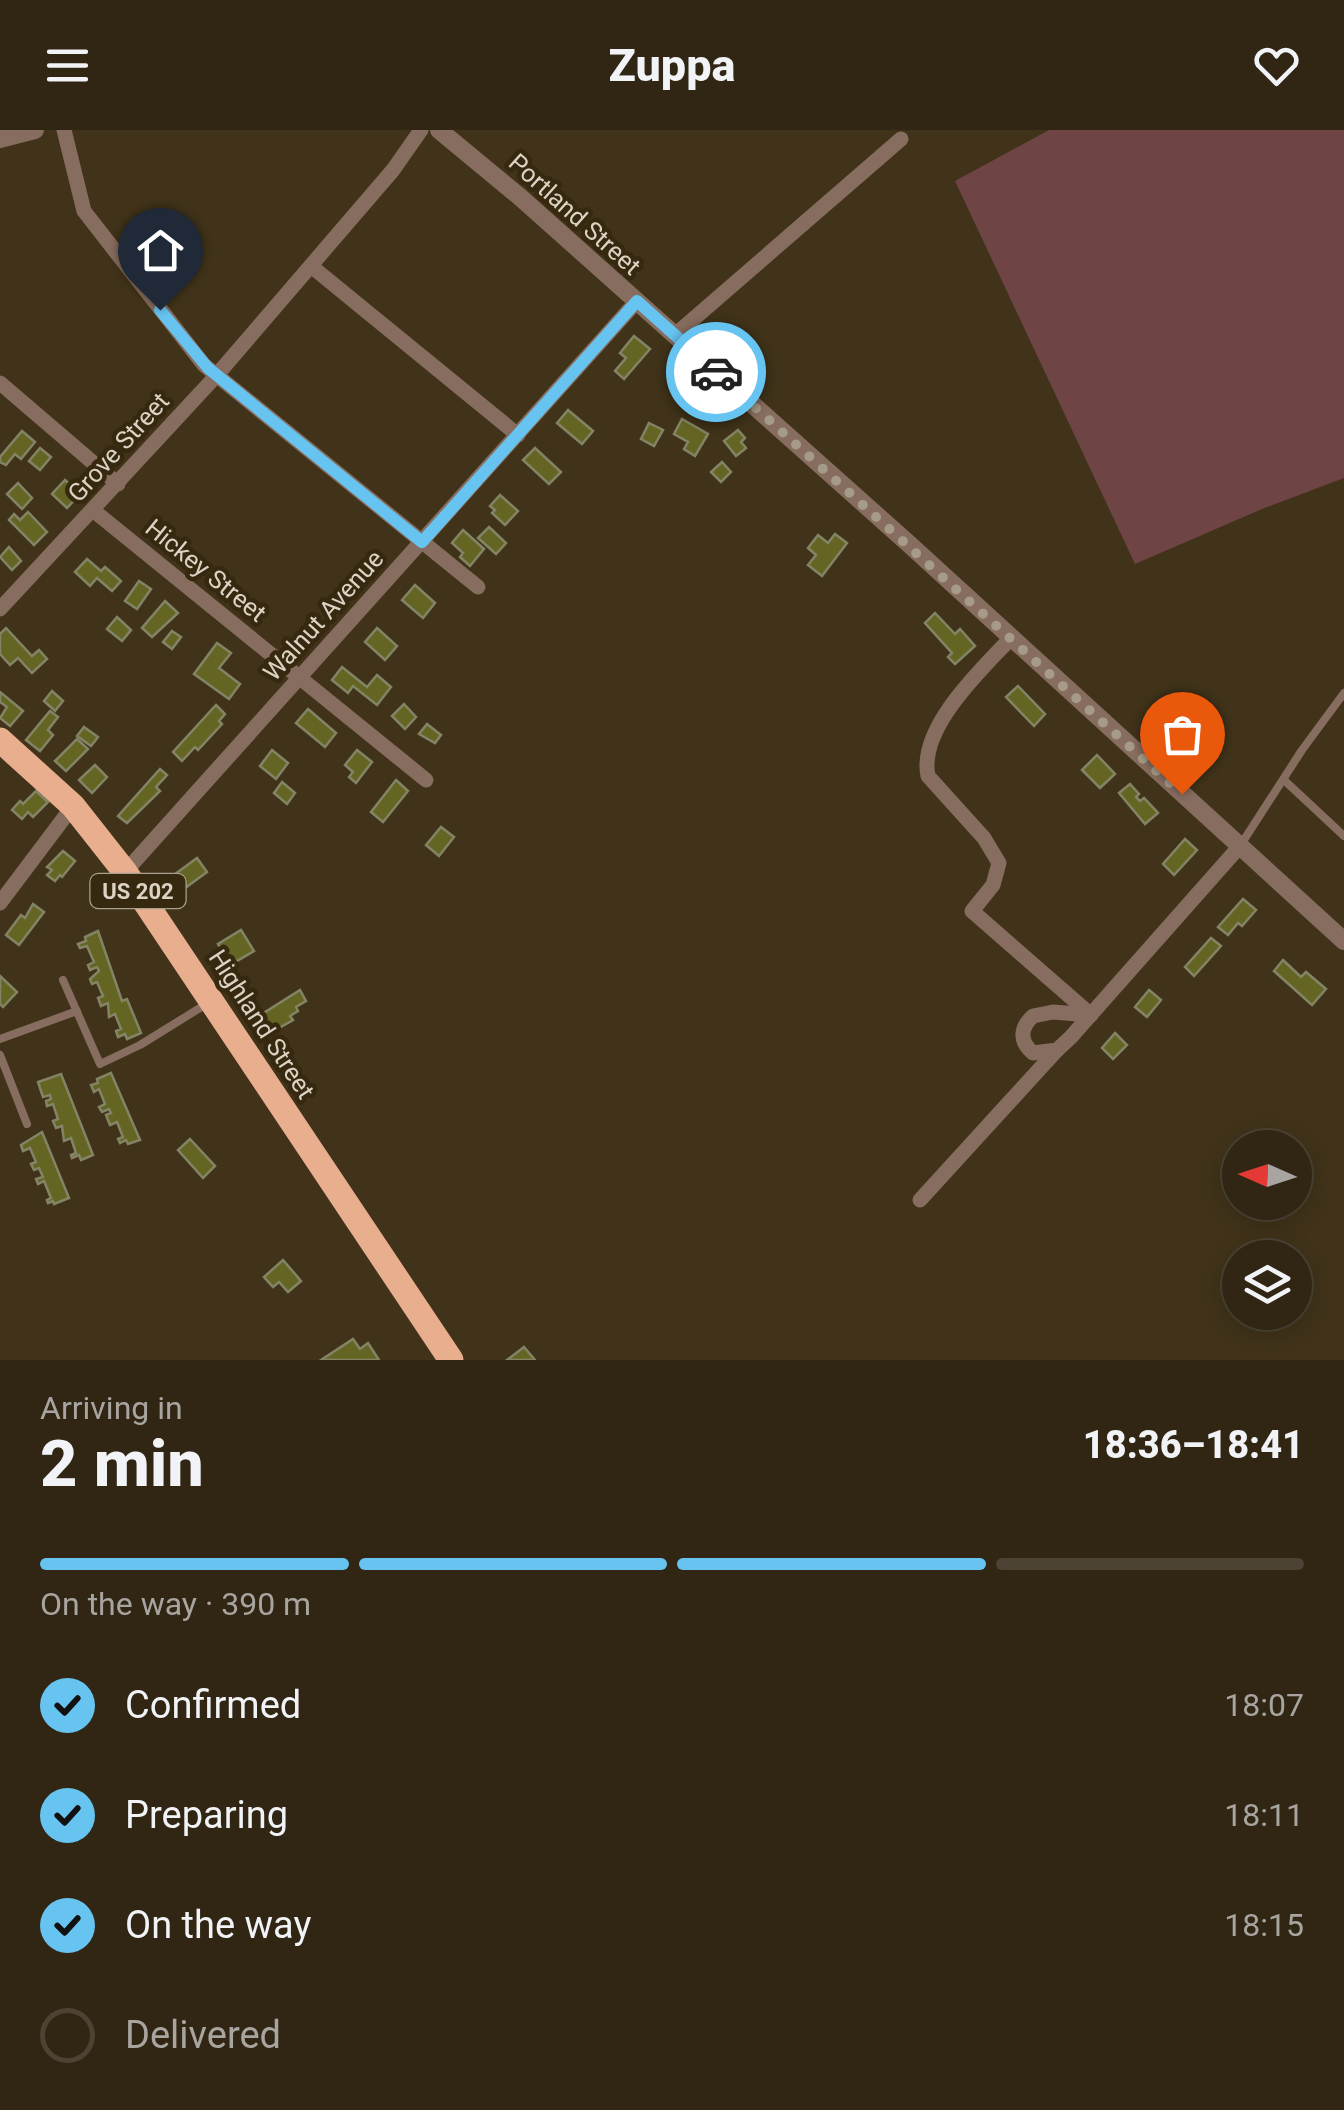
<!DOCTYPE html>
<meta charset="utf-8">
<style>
body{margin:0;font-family:Roboto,sans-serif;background:#392e1d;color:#f1f3f6;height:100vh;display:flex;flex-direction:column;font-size:38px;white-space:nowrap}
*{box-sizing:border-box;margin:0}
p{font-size:32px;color:#a8a5a0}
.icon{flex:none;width:55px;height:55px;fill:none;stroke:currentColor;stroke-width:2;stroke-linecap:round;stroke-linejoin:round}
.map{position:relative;height:1230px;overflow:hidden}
.details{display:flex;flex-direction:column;background:#312614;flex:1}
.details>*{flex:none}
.needle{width:65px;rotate:273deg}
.buttons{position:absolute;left:1222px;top:1000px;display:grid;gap:20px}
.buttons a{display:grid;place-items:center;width:90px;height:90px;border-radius:50%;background:#312614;box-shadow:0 5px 25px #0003,0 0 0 2px #4c4334;font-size:50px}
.pin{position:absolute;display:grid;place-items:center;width:85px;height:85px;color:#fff;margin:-102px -42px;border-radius:50% 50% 50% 0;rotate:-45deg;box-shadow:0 0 10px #0007}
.pin .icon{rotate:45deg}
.courier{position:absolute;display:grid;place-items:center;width:100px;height:100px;margin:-50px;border:8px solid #67c4f0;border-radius:50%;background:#fff;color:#222;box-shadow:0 2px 12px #0007}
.head em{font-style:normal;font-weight:800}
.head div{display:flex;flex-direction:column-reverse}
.head{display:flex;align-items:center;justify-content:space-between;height:170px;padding:0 40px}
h1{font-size:65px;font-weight:800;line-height:75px}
.bar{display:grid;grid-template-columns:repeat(4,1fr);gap:15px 10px;align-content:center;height:120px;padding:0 40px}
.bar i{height:12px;border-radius:8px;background:#4c4334}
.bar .active{background:#67c4f0}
.bar p{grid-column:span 4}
ol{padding:0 40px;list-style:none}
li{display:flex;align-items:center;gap:30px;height:110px}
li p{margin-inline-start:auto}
li .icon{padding:10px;border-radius:50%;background:#67c4f0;color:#111;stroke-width:4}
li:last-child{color:#a8a5a0}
li i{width:55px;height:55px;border:5px solid #4c4334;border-radius:50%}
header{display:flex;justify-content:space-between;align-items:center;height:130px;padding:0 40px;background:#312614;font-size:45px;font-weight:800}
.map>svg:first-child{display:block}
.green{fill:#6e4444}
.building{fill:#646523;stroke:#838466;stroke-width:2.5}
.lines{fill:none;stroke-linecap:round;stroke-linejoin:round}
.service{stroke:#876d5f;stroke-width:8}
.minor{stroke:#876d5f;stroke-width:15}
.tertiary{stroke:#876d5f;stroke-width:18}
.trunk{stroke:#e8ae8e;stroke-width:25}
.done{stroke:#a69b88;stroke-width:10;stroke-dasharray:0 18}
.route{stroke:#67c4f0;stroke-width:12}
.labels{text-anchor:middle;stroke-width:9;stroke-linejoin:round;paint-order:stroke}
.shield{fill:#372910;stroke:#aaa08e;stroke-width:2.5}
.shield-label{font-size:22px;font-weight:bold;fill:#dcd3c4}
.street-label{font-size:25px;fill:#dcd3c4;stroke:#372910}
</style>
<header><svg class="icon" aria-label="menu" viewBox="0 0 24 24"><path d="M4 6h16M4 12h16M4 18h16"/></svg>Zuppa<svg class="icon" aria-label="heart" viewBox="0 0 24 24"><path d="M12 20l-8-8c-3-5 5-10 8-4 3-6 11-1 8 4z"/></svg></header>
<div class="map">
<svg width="1344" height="1230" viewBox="0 0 1344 1230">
<rect width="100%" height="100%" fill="#41331a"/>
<path class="green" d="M1049 0H1344V348L1262 379 1135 434 955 51Z"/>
<g class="building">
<path d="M634 206 650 219 624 249 615 241 626 228 620 223Z"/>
<path d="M568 280 593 301 582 314 557 293Z"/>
<path d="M682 289 708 304 695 326 684 319 688 312 674 304Z"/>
<path d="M649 293 663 300 654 316 641 309Z"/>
<path d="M738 300 745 308 741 312 746 318 736 326 724 311Z"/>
<path d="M22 301 35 312 21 329 15 324 6 335 0 332V327Z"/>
<path d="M40 318 51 327 40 340 29 331Z"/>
<path d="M535 318 561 342 549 354 523 330Z"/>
<path d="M722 332 731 342 721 352 711 342Z"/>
<path d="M65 350 80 364 67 378 52 364Z"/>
<path d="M18 353 32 368 22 379 7 364Z"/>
<path d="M500 365 518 381 505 395 492 383 495 380 490 376Z"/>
<path d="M28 382 47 402 34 415 9 390 14 384 20 390Z"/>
<path d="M489 397 506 413 496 424 478 408Z"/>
<path d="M463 400 484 419 470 436 460 427 463 423 452 413Z"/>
<path d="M835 404 847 413 822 446 808 435 816 425 808 418 818 405 828 413Z"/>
<path d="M9 417 21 431 12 440 0 427Z"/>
<path d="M87 429 101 441 105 437 121 451 112 461 97 448 90 456 75 442Z"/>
<path d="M139 451 151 459 137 479 125 471Z"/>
<path d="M415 455 435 473 423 488 402 470Z"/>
<path d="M165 471 178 483 152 507 142 498Z"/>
<path d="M935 483 955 504 960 499 975 516 955 534 948 527 952 523 925 493Z"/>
<path d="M117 487 131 500 122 511 107 499Z"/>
<path d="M6 498 32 526 39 520 47 529 32 543 18 528 10 535 0 524V504Z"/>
<path d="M377 498 397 516 385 530 365 512Z"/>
<path d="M172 501 181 507 172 519 163 512Z"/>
<path d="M217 513 231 523 219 538 240 554 229 569 194 544Z"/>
<path d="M342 537 367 557 377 545 391 557 377 575 353 556 348 563 332 550Z"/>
<path d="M1018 556 1045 584 1034 596 1006 567Z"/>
<path d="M52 561 63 571 55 581 44 571Z"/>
<path d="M0 562 23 581 10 596 0 588 7 577 0 572Z"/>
<path d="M404 574 416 587 405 599 392 586Z"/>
<path d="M216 575 225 584 219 591 222 594 198 620 195 617 182 631 173 622Z"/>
<path d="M308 579 336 603 325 617 296 593Z"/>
<path d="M50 581 58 587 48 600 53 605 40 621 26 610Z"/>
<path d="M427 594 441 605 435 613 419 604Z"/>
<path d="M84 597 98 607 91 616 77 606Z"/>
<path d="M77 609 88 619 66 641 55 631Z"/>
<path d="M272 620 288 633 276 649 260 636Z"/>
<path d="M357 620 372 632 356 653 349 647 353 642 345 635Z"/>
<path d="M1097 625 1115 644 1100 658 1082 640Z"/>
<path d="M95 635 107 647 92 663 79 650Z"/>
<path d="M160 639 167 645 156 657 160 661 127 693 118 686Z"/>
<path d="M396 650 408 661 383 692 371 682Z"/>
<path d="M282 652 295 663 287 674 274 663Z"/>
<path d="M1130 654 1139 664 1136 667 1140 671 1144 668 1158 683 1145 694 1119 663Z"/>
<path d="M36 661 48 672 33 687 28 682 22 689 12 680 20 671 23 674Z"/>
<path d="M441 697 454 707 439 726 426 715Z"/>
<path d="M1185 709 1197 720 1174 745 1163 734Z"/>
<path d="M63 721 75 731 62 747 60 745 55 751 47 745 52 740 47 737Z"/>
<path d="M197 728 207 742 177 764 167 750Z"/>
<path d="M1243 769 1256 780 1242 796 1238 793 1228 805 1218 797Z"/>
<path d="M33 774 44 782 19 815 6 805 21 785 25 788Z"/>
<path d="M241 800 254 821 230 835 218 814Z"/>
<path d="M98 801 122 871 127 869 141 903 127 909 125 904 118 907 116 901 121 899 115 884 109 887 108 873 101 876 98 868 103 866 97 852 92 854 90 849 99 841 97 837 90 840 88 835 94 832 87 816 80 818 78 814 86 811 85 807Z"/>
<path d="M1211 808 1221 816 1194 846 1185 837Z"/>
<path d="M1283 830 1301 847 1306 842 1326 859 1312 875 1274 841Z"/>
<path d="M0 846 17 862 3 877 0 874Z"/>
<path d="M300 860 306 871 296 877 298 881 290 886 293 890 270 903 259 886Z"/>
<path d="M1149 860 1161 870 1147 887 1135 877Z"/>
<path d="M1115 903 1127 915 1113 929 1102 918Z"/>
<path d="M111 943 140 1010 128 1014 126 1010 120 1013 118 1009 123 1007 117 992 110 995 106 985 111 983 109 979 102 982 99 977 105 974 99 959 94 962 91 955 98 953 97 949Z"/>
<path d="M61 944 93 1025 81 1030 79 1025 72 1028 71 1025 76 1023 71 1008 64 1011 62 996 56 998 53 991 58 989 53 974 47 976 46 971 51 969 50 965 43 967 38 952Z"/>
<path d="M42 1002 69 1068 54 1074 53 1071 48 1073 47 1070 51 1068 44 1051 38 1054 36 1049 43 1047 39 1038 34 1040 31 1034 36 1032 30 1018 23 1021 21 1015Z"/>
<path d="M190 1009 215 1036 203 1048 178 1020Z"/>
<path d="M283 1130 301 1151 288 1162 279 1152 273 1157 264 1147Z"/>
<path d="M353 1209 360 1219 368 1213 379 1230H321Z"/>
<path d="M524 1217 535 1230H507Z"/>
</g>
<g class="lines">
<g class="service">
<path d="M1284 650 1344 706"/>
<path d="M1240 716 1302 620 1344 563"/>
<path d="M63 850 100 934 140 915 208 873"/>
<path d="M0 909 77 881"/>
<path d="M0 925 27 994"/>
</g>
<g class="minor">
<path d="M64 0 84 81 204 235 478 457"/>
<path d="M311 136 518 305"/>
<path d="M675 205 901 9"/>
<path d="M0 253 118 354"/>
<path d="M94 381 426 650"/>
<path d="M0 479 216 246 393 40 421 0"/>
<path d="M1011 508C981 540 918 598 928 646L984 708 999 733 993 755 972 781 1091 885"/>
<path d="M125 742 637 171"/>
<path d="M0 773 73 676"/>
<path d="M1090 885 1053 882 1033 886C1020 898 1019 911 1033 923L1057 920 1071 907 1240 716"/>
<path d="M920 1070 1057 920"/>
</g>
<g class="tertiary">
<path d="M439 0 520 67 909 414 1344 811"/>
<path d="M0 9 35 0"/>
</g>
<path class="trunk" d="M0 610 73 676 125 742 451 1230"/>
</g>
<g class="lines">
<path class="done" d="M716 242 1182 664"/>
<path class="route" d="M160 180 208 238 422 412 637 171 716 242"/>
</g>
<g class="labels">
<rect class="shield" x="90.5" y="744" width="95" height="34" rx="8"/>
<g class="shield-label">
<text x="138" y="769">US 202</text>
</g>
<g class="street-label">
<text transform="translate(575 84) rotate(42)" y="9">Portland Street</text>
<text transform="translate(118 317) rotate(-48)" y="9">Grove Street</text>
<text transform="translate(206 440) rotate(39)" y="9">Hickey Street</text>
<text transform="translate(323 485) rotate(-48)" y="9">Walnut Avenue</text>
<text transform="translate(262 894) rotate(57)" y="9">Highland Street</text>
</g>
</g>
</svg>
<div class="buttons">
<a><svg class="needle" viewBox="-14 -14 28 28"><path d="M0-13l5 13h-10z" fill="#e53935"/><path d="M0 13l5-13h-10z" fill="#a8a5a0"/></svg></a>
<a><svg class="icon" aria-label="layers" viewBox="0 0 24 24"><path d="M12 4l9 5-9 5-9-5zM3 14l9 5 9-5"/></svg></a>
</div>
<div class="pin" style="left:1182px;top:664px;background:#ea580c"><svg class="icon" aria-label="bag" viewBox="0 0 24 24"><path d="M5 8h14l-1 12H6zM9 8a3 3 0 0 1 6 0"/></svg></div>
<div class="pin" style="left:160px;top:180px;background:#1f2937"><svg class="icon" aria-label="home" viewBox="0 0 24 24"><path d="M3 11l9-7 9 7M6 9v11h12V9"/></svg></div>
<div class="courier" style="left:716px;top:242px"><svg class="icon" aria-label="car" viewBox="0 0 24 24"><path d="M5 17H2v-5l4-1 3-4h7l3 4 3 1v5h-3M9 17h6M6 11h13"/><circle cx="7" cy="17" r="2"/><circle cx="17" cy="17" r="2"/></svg></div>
</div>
<section class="details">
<div class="head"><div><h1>2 min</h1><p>Arriving in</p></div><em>18:36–18:41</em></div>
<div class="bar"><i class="active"></i><i class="active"></i><i class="active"></i><i></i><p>On the way · 390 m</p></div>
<ol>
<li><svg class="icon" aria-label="check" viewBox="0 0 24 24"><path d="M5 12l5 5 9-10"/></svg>Confirmed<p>18:07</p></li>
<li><svg class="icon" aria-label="check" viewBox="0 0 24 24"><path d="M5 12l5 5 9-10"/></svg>Preparing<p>18:11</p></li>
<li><svg class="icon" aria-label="check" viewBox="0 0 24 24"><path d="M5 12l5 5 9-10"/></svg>On the way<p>18:15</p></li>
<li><i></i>Delivered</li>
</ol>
</section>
